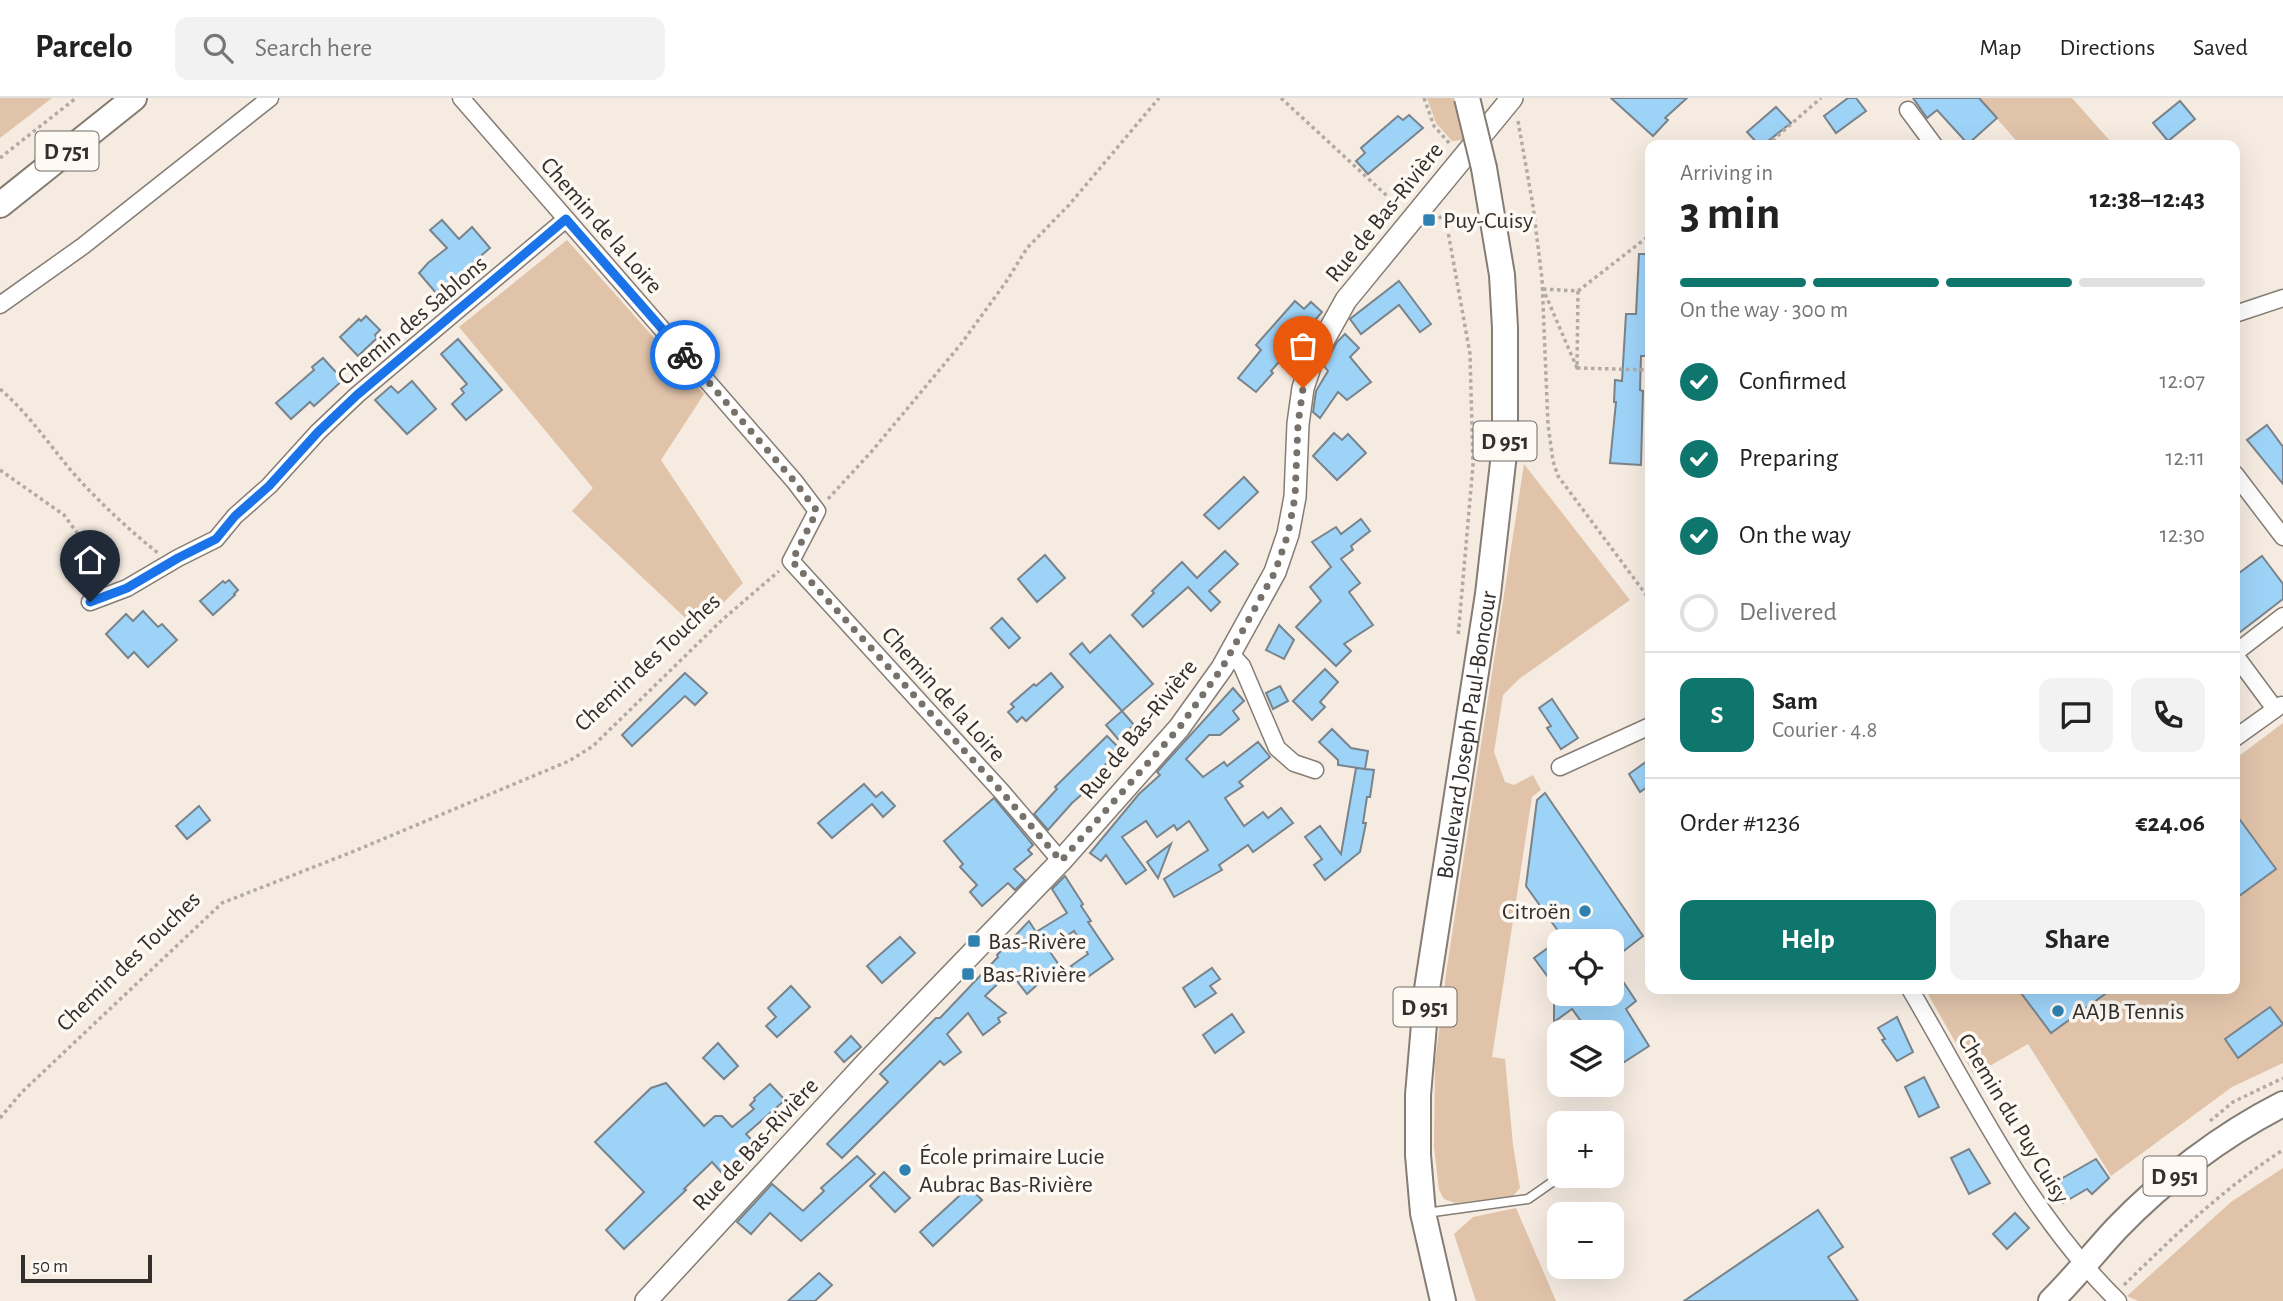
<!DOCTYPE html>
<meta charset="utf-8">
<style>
body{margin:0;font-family:"Alegreya Sans",sans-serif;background:#f2f2f2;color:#222;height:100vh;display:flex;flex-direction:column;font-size:26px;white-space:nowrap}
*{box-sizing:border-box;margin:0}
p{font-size:23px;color:#767676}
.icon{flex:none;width:38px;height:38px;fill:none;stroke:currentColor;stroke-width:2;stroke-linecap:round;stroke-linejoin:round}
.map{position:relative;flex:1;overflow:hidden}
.side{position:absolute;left:1645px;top:42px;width:595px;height:854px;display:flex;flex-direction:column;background:#fff;border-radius:14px;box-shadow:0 7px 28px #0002}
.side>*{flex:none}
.controls{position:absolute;left:1547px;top:831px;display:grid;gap:14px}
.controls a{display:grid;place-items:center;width:77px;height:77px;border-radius:14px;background:#fff;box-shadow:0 7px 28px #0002;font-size:35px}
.scale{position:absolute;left:21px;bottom:18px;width:131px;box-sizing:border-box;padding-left:7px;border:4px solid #332f2c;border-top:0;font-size:19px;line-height:24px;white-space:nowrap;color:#332f2c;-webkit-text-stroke:5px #fff9f3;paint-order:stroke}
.pin{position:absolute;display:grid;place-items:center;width:60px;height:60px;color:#fff;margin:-72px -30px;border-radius:50% 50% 50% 0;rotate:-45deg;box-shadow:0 0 7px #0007}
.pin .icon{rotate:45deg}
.courier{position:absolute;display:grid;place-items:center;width:70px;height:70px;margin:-35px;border:5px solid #1a73e8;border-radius:50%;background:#fff;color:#222;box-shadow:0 2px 9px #0007}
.summary em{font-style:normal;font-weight:700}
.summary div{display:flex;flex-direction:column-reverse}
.summary{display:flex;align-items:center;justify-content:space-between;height:119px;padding:0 35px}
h1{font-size:46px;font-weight:700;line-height:52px}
.bar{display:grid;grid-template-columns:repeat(4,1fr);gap:10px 7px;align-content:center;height:84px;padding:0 35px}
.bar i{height:9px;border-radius:5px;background:#e0e0e0}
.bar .on{background:#0f766e}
.bar p{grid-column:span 4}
.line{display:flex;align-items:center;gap:18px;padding:0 35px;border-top:2px solid #e0e0e0}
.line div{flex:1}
.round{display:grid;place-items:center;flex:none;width:74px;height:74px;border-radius:14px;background:#f2f2f2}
ol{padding:0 35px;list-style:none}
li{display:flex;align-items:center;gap:21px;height:77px}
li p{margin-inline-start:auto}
li .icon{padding:7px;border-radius:50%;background:#0f766e;color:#fff;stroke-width:4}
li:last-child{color:#767676}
li i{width:38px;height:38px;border:4px solid #e0e0e0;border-radius:50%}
.primary-button{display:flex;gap:14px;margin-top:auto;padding:14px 35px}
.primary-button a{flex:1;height:80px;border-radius:14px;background:#0f766e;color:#fff;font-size:28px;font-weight:700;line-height:80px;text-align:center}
.primary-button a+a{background:#f2f2f2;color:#222}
header{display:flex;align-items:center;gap:42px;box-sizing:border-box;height:98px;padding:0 35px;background:#fff;border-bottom:2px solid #e0e0e0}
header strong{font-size:33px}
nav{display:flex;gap:38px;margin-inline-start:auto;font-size:24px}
.search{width:490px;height:63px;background:#f2f2f2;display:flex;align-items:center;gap:18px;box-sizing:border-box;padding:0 24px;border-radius:14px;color:#767676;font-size:26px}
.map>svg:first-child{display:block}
.green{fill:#e0c3a9}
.building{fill:#9ed3f8;stroke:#79838b;stroke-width:2}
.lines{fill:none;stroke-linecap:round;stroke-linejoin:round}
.lane-casing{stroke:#857c74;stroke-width:11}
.street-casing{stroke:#857c74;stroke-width:19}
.secondary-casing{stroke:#857c74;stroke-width:24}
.primary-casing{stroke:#857c74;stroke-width:28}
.path{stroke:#b3aba3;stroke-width:3.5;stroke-dasharray:3.5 3.5;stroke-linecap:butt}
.lane{stroke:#fff;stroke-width:8}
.street{stroke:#fff;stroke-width:16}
.secondary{stroke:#fff;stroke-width:21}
.primary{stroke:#fff;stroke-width:24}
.primary-bridge-casing{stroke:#857c74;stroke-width:28;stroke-linecap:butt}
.primary-bridge{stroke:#fff;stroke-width:24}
.done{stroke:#77716b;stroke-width:7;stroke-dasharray:0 12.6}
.route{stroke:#1a73e8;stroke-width:9}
.poi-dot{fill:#2f81b2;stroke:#fff9f3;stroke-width:2.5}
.labels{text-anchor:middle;stroke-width:7;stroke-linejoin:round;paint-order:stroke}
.shield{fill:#fff9f3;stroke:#706c68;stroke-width:2}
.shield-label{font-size:23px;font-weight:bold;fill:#332f2c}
.street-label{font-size:24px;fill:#332f2c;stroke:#fff9f3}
.poi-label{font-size:24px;fill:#332f2c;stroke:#fff9f3;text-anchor:start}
</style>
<header>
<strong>Parcelo</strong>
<div class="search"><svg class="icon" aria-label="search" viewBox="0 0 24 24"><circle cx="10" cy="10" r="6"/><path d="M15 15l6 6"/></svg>Search here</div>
<nav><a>Map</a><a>Directions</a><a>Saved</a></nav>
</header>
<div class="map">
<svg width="2283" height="1203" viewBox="0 0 2283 1203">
<rect width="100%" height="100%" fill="#f5ebe1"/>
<g class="green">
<path d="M0 0H52L0 40Z"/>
<path d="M1427 0H1454L1464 42 1452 43 1436 25Z"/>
<path d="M1979 0H2072L2111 44 2107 47H2020Z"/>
<path d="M567 142 704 296 661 362 743 485 697 531 572 413 593 390 459 229Z"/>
<path d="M1524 366 1630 502 1519 581 1503 597 1494 654 1505 684 1514 687 1533 677 1541 692 1532 699 1492 959 1505 961 1513 1047 1520 1090 1513 1098 1455 1105 1444 1101 1439 1092 1434 1049 1435 964 1447 869Z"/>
<path d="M2283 625V965L2232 989 2111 1078 2028 946 1974 977 1925 891H2235V661Z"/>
<path d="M2283 1070V1203H2138L2127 1198 2231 1104Z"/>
<path d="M1516 1110 1556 1203H1476L1454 1136 1473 1119Z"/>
</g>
<g class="building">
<path d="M1611 0H1687L1665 20 1668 22 1653 38Z"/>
<path d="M1848 0H1856L1866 13 1836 35 1824 18Z"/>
<path d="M1913 0H1979L1997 20 1968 46 1937 12 1927 20Z"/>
<path d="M2180 3 2195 21 2168 43 2153 25Z"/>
<path d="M1776 9 1791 25 1763 47H1759L1747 34Z"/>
<path d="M1409 17 1423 30 1368 76 1356 63 1365 55 1361 50 1398 18 1403 22Z"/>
<path d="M442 122 459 141 472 129 490 150 437 196 419 175 428 165 447 150 430 132Z"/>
<path d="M1639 156H1650V258H1641L1640 292 1643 293 1641 367 1610 365 1616 304H1614L1615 282 1622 283 1626 216H1636Z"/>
<path d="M1399 183 1431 226 1420 234 1399 207 1361 236 1350 221Z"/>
<path d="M1295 203 1304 211 1311 204 1322 214 1271 273 1273 275 1256 294 1238 280 1261 252 1256 247Z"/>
<path d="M366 218 380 232 375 237 377 240 358 258 340 239 359 221 361 223Z"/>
<path d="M1345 236 1359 250 1350 259 1371 284 1347 302 1338 294 1320 320 1313 314 1316 293 1328 273 1324 268 1337 244Z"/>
<path d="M458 241 502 292 466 322 452 306 464 295 461 291 467 286 441 256Z"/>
<path d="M323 260 343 282 314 308 310 304 291 321 276 305 314 272 312 269Z"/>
<path d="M412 283 436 311 407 336 375 302 391 288 398 295Z"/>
<path d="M2267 327 2283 349V386L2247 342Z"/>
<path d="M1334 335 1342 342 1348 336 1366 355 1337 382 1313 358Z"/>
<path d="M1244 379 1258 394 1219 431 1204 417Z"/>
<path d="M1361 421 1370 433 1351 448 1353 452 1341 461 1360 485 1349 494 1373 527 1344 546 1351 553 1336 568 1296 529 1321 503 1310 489 1331 469 1312 444 1336 429 1341 436Z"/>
<path d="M1225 453 1238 466 1209 493 1220 504 1211 513 1188 489 1143 529 1132 517 1154 495 1152 493 1182 464 1197 480Z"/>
<path d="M1045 457 1065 480 1037 504 1018 481Z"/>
<path d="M2262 458 2283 486V501L2235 538V478Z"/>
<path d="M229 482 238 492 234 496 235 497 213 517 200 503 223 483 225 485Z"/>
<path d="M143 513 158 529 162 526 177 542 148 569 134 554 128 560 106 536 126 516 133 523Z"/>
<path d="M1002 520 1020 540 1009 550 991 530Z"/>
<path d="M1279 527 1294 542 1284 561 1266 552Z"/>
<path d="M1110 537 1153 586 1122 613 1134 627 1118 641 1106 627 1122 613 1070 556 1082 545 1090 555Z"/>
<path d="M1325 571 1338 584 1320 604 1325 609 1312 622 1293 603Z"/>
<path d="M685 575 707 595 695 607 685 598 632 648 622 637Z"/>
<path d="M1051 575 1063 589 1026 623 1022 619 1017 624 1008 614 1014 609 1011 606 1034 586 1036 588Z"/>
<path d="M1280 588 1288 603 1273 611 1266 595Z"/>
<path d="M1233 590 1244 603 1233 613 1239 621 1220 637H1209L1186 661 1203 679 1224 664 1227 668 1258 644 1270 659 1239 684 1243 688 1225 700 1244 728 1263 714 1268 720 1281 710 1293 725 1253 754 1248 747 1219 767 1222 772 1174 799 1164 781 1208 752 1189 723 1177 732 1174 727 1157 739 1146 723 1122 739 1146 772 1126 786 1106 757 1101 763 1090 755 1139 696 1160 677 1157 674Z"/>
<path d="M1552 601 1578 640 1561 651 1547 630 1551 628 1539 610Z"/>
<path d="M1332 631 1351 650 1368 653 1365 671 1374 672 1370 699H1367L1363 725H1366L1360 754 1325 782 1314 767 1322 761 1305 739 1320 728 1341 756 1356 670 1365 671 1338 667V662L1319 644Z"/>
<path d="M1107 638 1118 649V654L1091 681 1095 685 1072 705 1048 732 1034 716 1057 691 1055 689Z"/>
<path d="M1650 661V687L1640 694 1629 676Z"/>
<path d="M864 686 876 699 882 694 895 708 883 719 872 706 832 740 818 725Z"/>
<path d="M1545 695 1643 838 1612 862V844H1566L1526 788 1537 702Z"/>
<path d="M994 700 1033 747 1028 752 1032 756 1014 771 1025 782 1015 792 1008 785 982 808 970 794 977 787 960 769 963 766 944 743Z"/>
<path d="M199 708 210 722 187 741 176 728Z"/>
<path d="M2235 715 2276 771 2235 801Z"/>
<path d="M1171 746 1158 780 1147 764Z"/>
<path d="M1065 778 1083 806 1081 808 1091 823 1088 824 1113 861 1082 883 1071 868 1088 856 1074 833 1048 851 1066 877 1054 884 1049 876 1027 896 1010 874 985 898 1006 915 998 920 1000 924 983 937 968 915 947 936 961 954 944 967 940 963 842 1060 827 1046 888 984 880 976 936 920H940L998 859 997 857 1029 823 1036 834 1067 815 1052 791Z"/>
<path d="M900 839 915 855 882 885 867 868Z"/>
<path d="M1559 842V894L1534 860Z"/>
<path d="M1612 867 1636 903 1626 911 1649 948 1612 972V934H1589L1572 911 1554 924V896H1612Z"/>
<path d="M1212 870 1220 881 1210 888 1216 895 1195 909 1183 890Z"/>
<path d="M791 888 810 909 777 939 766 928 776 919 768 910Z"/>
<path d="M2018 891H2112L2051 935Z"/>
<path d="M2270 909 2283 926 2238 960 2225 941Z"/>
<path d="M1232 916 1244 934 1215 955 1203 937Z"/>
<path d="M1897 919 1913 954 1897 963 1882 942 1885 941 1878 930Z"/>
<path d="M851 938 861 949 844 964 835 954Z"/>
<path d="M718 945 738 968 724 981 703 960Z"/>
<path d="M1924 979 1939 1009 1919 1019 1905 989Z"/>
<path d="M666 985 704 1028 715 1018H722L732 1029 754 1011 750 1007 755 1002 754 1000 770 986 785 1002 746 1036 760 1051 729 1083 712 1064 684 1091 686 1092 624 1151 606 1132 644 1094 595 1044 651 990Z"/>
<path d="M1969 1051 1990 1085 1969 1096 1951 1060Z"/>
<path d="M857 1058 875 1076 801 1143 770 1115 751 1136 737 1124 772 1086 803 1113 824 1093 821 1090Z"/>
<path d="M2096 1061 2109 1080 2092 1096 2087 1091 2063 1105 2052 1086Z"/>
<path d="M884 1074 910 1100 895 1114 870 1088Z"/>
<path d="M969 1089 982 1102 933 1148 920 1134Z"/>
<path d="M1818 1112 1843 1149 1828 1159 1858 1203H1684Z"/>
<path d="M2015 1115 2029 1130 2007 1151 1993 1136Z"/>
<path d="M819 1175 832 1187 815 1203H788Z"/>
</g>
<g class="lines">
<defs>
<path id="lane" d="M1426 1115 1528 1101 1561 1078"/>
<g id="street">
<path d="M461 0 795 384 817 413 791 463 1002 694 1061 763"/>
<path d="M1908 12 1934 47"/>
<path d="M0 207 83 148 270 0"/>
<path d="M2235 216 2283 200"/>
<path d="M2235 376 2283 439"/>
<path d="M90 504 127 490 178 460 216 441 235 418 269 388 318 334 357 297 566 121"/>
<path d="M1230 555 1242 568 1277 650 1294 665 1315 672"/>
<path d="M2235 555 2283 518"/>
<path d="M2235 557 2275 611"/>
<path d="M2235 640 2281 607"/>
<path d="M1560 669 1650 628"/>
<path d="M1910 891C1973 998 2028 1115 2118 1203"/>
</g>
<path id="secondary" d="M646 1203 867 964 1061 763 1179 630 1222 570 1275 474 1288 436 1295 399 1298 326 1303 290 1312 263 1346 202 1512 0"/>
<g id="primary">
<path d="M0 107 134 0"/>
<path id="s1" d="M1443 1203 1423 1115 1418 1057V997L1427 891 1488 496 1505 347V230L1502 177 1484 70"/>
<path d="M2051 1203C2074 1180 2094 1155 2116 1131 2163 1082 2222 1037 2283 1006"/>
</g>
</defs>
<use href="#lane" class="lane-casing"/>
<use href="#street" class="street-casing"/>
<use href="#secondary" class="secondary-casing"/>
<use href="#primary" class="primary-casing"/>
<g class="path">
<path d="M1281 0 1398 108"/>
<path d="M1424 0 1434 28 1450 46"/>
<path d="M1518 23 1533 108 1542 181 1548 327 1553 363 1558 378 1650 502"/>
<path d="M1767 47 1821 0"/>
<path d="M0 60 76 0"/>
<path d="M1439 118 1447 128 1470 256 1473 367 1458 539"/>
<path d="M1543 191 1578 193 1577 270Z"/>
<path d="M1578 193 1650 137"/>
<path d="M1577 270 1650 272"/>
<path d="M0 291C31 318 49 347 75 377 100 405 129 432 158 455"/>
<path d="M0 372 64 417 91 454 115 479"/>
<path d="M828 401 872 353 961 246 1006 184 1027 150 1069 107 1159 0"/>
<path d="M0 1020 22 994 222 805 352 754 569 663 593 648 722 522 779 473"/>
<path d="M2210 1023 2233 1004 2283 980"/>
<path d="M2124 1187C2174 1138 2224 1090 2283 1052"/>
</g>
<use href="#lane" class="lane"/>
<use href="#street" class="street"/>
<use href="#secondary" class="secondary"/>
<use href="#primary" class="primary"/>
<defs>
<path id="primary-bridge" d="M1467 0 1484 70"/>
</defs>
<use href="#primary-bridge" class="primary-bridge-casing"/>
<use href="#primary-bridge" class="primary-bridge"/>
</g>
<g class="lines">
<path class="done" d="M685 257 795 384 817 413 792 463 1002 694 1061 763 1179 630 1222 570 1275 474 1288 436 1295 399 1298 326 1303 290"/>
<path class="route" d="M90 504 127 490 178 460 216 441 235 418 269 388 318 334 357 297 566 121 685 257"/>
</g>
<g class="poi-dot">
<rect x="1422" y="115" width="14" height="14" rx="3.5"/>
<circle cx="1585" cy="813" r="7"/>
<rect x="967" y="836" width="14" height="14" rx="3.5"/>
<rect x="961" y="869" width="14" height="14" rx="3.5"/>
<circle cx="2058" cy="913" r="7"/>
<circle cx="905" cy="1072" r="7"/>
</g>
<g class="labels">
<g class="shield">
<rect x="35.5" y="33.5" width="63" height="39" rx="5"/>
<rect x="1473.5" y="323.5" width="63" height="39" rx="5"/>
<rect x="1393.5" y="889.5" width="63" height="39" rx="5"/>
<rect x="2143.5" y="1058.5" width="63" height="39" rx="5"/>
</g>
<g class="shield-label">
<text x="67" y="61">D 751</text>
<text x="1505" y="351">D 951</text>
<text x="1425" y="917">D 951</text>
<text x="2175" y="1086">D 951</text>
</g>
<g class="street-label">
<text transform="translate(1384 114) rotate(-51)" y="8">Rue de Bas-Rivière</text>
<text transform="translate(602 127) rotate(49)" y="8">Chemin de la Loire</text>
<text transform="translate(412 222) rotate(-40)" y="8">Chemin des Sablons</text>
<text transform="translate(647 564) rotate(-43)" y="8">Chemin des Touches</text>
<text transform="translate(944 596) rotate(48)" y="8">Chemin de la Loire</text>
<text transform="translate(1138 631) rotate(-51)" y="8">Rue de Bas-Rivière</text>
<text dy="8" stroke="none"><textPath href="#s1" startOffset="572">Boulevard Joseph Paul-Boncour</textPath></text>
<text transform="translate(128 863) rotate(-44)" y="8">Chemin des Touches</text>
<text transform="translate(2014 1020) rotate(59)" y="8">Chemin du Puy Cuisy</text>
<text transform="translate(755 1046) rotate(-47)" y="8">Rue de Bas-Rivière</text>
</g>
<g class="poi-label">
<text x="1443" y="130">Puy-Cuisy</text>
<text x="1571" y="821" text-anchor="end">Citroën</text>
<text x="988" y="851">Bas-Rivère</text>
<text x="982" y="884">Bas-Rivière</text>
<text x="2072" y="921">AAJB Tennis</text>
<text x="919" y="1066">École primaire Lucie<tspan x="919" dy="28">Aubrac Bas-Rivière</tspan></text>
</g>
</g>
</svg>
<div class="controls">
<a><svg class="icon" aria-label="locate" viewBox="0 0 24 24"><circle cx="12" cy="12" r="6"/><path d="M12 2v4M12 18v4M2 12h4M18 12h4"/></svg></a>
<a><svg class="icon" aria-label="layers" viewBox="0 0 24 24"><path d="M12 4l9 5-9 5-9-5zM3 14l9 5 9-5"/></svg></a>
<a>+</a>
<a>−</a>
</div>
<div class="scale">50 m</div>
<div class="pin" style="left:1303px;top:290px;background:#ea580c"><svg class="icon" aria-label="bag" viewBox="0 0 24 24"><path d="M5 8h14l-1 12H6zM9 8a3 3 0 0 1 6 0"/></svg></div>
<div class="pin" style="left:90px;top:504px;background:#1f2937"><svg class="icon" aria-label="home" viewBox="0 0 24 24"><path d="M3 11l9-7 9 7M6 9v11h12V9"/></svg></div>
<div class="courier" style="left:685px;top:257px"><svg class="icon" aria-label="bike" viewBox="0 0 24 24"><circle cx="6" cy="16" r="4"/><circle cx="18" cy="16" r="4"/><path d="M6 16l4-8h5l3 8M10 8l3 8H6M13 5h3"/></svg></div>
<section class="side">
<div class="summary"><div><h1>3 min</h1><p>Arriving in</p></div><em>12:38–12:43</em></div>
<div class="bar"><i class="on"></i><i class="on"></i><i class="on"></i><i></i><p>On the way · 300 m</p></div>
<ol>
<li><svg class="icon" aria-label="check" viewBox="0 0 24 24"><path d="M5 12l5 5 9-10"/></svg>Confirmed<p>12:07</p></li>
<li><svg class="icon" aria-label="check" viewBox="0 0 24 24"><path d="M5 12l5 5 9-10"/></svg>Preparing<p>12:11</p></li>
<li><svg class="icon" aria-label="check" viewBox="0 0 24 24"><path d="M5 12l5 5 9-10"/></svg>On the way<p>12:30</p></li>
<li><i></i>Delivered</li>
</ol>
<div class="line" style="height:126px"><b class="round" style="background:#0f766e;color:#fff">S</b><div><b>Sam</b><p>Courier · 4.8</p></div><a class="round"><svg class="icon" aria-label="chat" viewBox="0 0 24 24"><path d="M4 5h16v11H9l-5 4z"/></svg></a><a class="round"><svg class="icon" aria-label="phone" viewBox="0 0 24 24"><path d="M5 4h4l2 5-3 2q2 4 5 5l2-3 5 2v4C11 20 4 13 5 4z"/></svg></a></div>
<div class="line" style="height:91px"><div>Order #1236</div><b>€24.06</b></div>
<div class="primary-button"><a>Help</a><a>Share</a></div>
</section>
</div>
